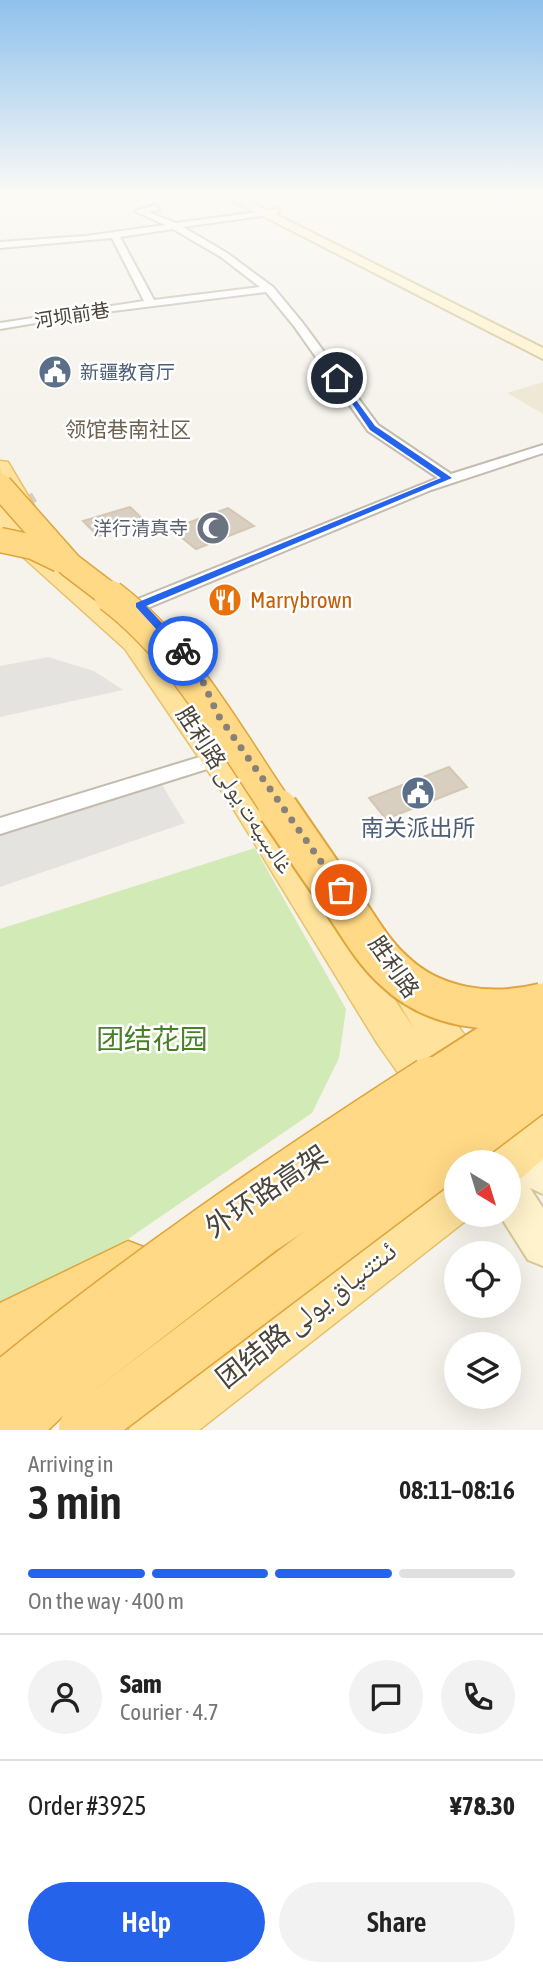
<!DOCTYPE html>
<meta charset="utf-8">
<style>
body{margin:0;font-family:"Asap Condensed","Noto Naskh Arabic","Noto Sans SC",sans-serif;background:#f2f2f2;color:#222;height:100vh;display:flex;flex-direction:column;font-size:26px;white-space:nowrap}
*{box-sizing:border-box;margin:0}
p{font-size:23px;color:#767676}
.icon{flex:none;width:38px;height:38px;fill:none;stroke:currentColor;stroke-width:2;stroke-linecap:round;stroke-linejoin:round}
.map{position:relative;height:1430px;overflow:hidden}
.drawer{display:flex;flex-direction:column;background:#fff;flex:1}
.drawer>*{flex:none}
.needle{width:46px;rotate:142deg}
.controls{position:absolute;left:444px;top:1150px;display:grid;gap:14px}
.controls a{display:grid;place-items:center;width:77px;height:77px;border-radius:50%;background:#fff;box-shadow:0 7px 28px #0002;font-size:35px}
.pin{position:absolute;display:grid;place-items:center;width:60px;height:60px;color:#fff;margin:-30px;border:4px solid #fff;border-radius:50%;box-shadow:0 2px 7px #0007}
.courier{position:absolute;display:grid;place-items:center;width:70px;height:70px;margin:-35px;border:5px solid #2563eb;border-radius:50%;background:#fff;color:#222;box-shadow:0 2px 9px #0007}
.summary em{font-style:normal;font-weight:600}
.summary div{display:flex;flex-direction:column-reverse}
.summary{display:flex;align-items:center;justify-content:space-between;height:119px;padding:0 28px}
h1{font-size:46px;font-weight:600;line-height:52px}
.bar{display:grid;grid-template-columns:repeat(4,1fr);gap:10px 7px;align-content:center;height:84px;padding:0 28px}
.bar i{height:9px;border-radius:5px;background:#e0e0e0}
.bar .active{background:#2563eb}
.bar p{grid-column:span 4}
.line{display:flex;align-items:center;gap:18px;padding:0 28px;border-top:2px solid #e0e0e0}
.line div{flex:1}
.round{display:grid;place-items:center;flex:none;width:74px;height:74px;border-radius:37px;background:#f2f2f2}
.primary-button{display:flex;gap:14px;margin-top:auto;padding:14px 28px}
.primary-button a{flex:1;height:80px;border-radius:42px;background:#2563eb;color:#fff;font-size:28px;font-weight:600;line-height:80px;text-align:center}
.primary-button a+a{background:#f2f2f2;color:#222}
.map>svg:first-child{display:block}
.education{fill:#efe8d6}
.green{fill:#d2eab5}
.parking{fill:#e5e3e0}
.building{fill:#d8cfc1;stroke:#d3c7b4;stroke-width:2}
.lines{fill:none;stroke-linecap:round;stroke-linejoin:round}
.pedestrian-tunnel{stroke:#d4d0c8;stroke-width:10;stroke-dasharray:10 5;stroke-linecap:butt}
.minor-casing{stroke:#c2bbae;stroke-width:4}
.secondary-casing{stroke:#d6c79b;stroke-width:4}
.primary-casing{stroke:#e6c16a;stroke-width:3}
.trunk-casing{stroke:#e0a43c;stroke-width:3}
.minor{fill:#fff;fill-rule:evenodd}
.secondary{fill:#fff3cd;fill-rule:evenodd}
.primary{fill:#ffe39c;fill-rule:evenodd}
.trunk{fill:#ffd985;fill-rule:evenodd}
.trunk-bridge-far3-casing{stroke:#e0a43c;stroke-width:27;stroke-linecap:butt}
.trunk-bridge-far2-casing{stroke:#e0a43c;stroke-width:34;stroke-linecap:butt}
.trunk-bridge-far1-casing{stroke:#e0a43c;stroke-width:43;stroke-linecap:butt}
.trunk-bridge-casing{stroke:#e0a43c;stroke-width:53;stroke-linecap:butt}
.trunk-bridge-far3{stroke:#ffd985;stroke-width:24}
.trunk-bridge-far2{stroke:#ffd985;stroke-width:31}
.trunk-bridge-far1{stroke:#ffd985;stroke-width:39}
.trunk-bridge{stroke:#ffd985;stroke-width:50}
.route{fill:#2563eb}
.done{stroke:#878178;stroke-width:7;stroke-dasharray:0 12.6}
.labels{text-anchor:middle;stroke-width:5;stroke-linejoin:round;paint-order:stroke}
.far-street-label{font-size:19px;fill:#4b4439;stroke:#fff}
.far-service-label{font-size:19px;fill:#4e5e75;stroke:#fff;text-anchor:start}
.far-worship-label{font-size:19px;fill:#5b616d;stroke:#fff;text-anchor:end}
.far-neighbourhood-label{font-size:21px;fill:#6e6250;stroke:#fff}
.food-label{font-size:23px;fill:#c56008;stroke:#fff;text-anchor:start}
.street-label{font-size:23px;fill:#4b4439;stroke:#fff}
.service-label{font-size:23px;fill:#4e5e75;stroke:#fff}
.near-park-label{font-size:28px;fill:#4a7f2a;stroke:#fff}
.near-street-label{font-size:28px;fill:#4b4439;stroke:#fff}
</style>
<div class="map">
<svg width="543" height="1430" viewBox="0 0 543 1430">
<rect width="100%" height="100%" fill="#f6f3ec"/>
<path class="education" d="M543 382V414L507 393Z"/>
<path class="green" d="M255 848 346 1009 339 1058 312 1113 49 1293 0 1306V929Z"/>
<g class="parking">
<path d="M48 657 94 671 123 690 0 717V666Z"/>
<path d="M161 783 185 823 0 887V836Z"/>
</g>
<g class="building">
<path d="M130 507 145 521 98 536 83 521Z"/>
<path d="M228 508 254 526 196 549 171 529Z"/>
<path d="M449 767 467 787 386 819 369 798Z"/>
</g>
<g class="lines">
<path class="pedestrian-tunnel" d="M0 517 36 496"/>
<defs>
<g id="minor">
<path d="M156 205 159 210 148 212 176 223 279 209 276 214 183 227 227 253 273 287 302 322 378 425 451 474 543 445V453L431 490 145 609H133L131 605 133 601 438 478 368 431 294 326 266 292 89 314 0 329V323L144 301 112 238 0 248V242L86 236 165 225 135 211ZM173 229 221 257 260 287 154 300 120 237Z"/>
<path d="M216 752 223 754 226 759 223 764 0 834V818Z"/>
</g>
<g id="secondary">
<path d="M220 194H235L543 348V359Z"/>
<path d="M524 1128 538 1133 543 1141V1194L530 1188 543 1208V1266L528 1260 499 1214H509V1173L522 1178 505 1147 510 1133Z"/>
</g>
<g id="primary">
<path d="M0 461 8 462 11 467 36 509 33 514H17C3 494 0 485 0 461Z"/>
<path d="M0 505 8 507 32 539 145 637 253 789 415 1030 387 983 392 971 406 966 420 971 470 1043 527 1116 543 1110V1159L524 1176 509 1182V1162H461L377 1043 231 805 125 649 14 549 0 528Z"/>
<path d="M457 1176V1214L473 1215 199 1430H129L137 1411 441 1183Z"/>
</g>
<path id="trunk" d="M128 1241 146 1248 153 1266 146 1284 61 1331 0 1357V1303Z"/>
</defs>
<use href="#minor" class="minor-casing"/>
<use href="#secondary" class="secondary-casing"/>
<use href="#primary" class="primary-casing"/>
<use href="#trunk" class="trunk-casing"/>
<use href="#minor" class="minor"/>
<use href="#secondary" class="secondary"/>
<use href="#primary" class="primary"/>
<use href="#trunk" class="trunk"/>
<defs>
<g id="trunk-bridge-far3">
<path d="M0 486 70 565 112 597"/>
<path d="M0 540 33 547 60 560"/>
</g>
<path id="trunk-bridge-far2" d="M110 596C183 651 228 737 279 811"/>
<g id="trunk-bridge-far1">
<path d="M278 809C299 840 321 871 342 902 358 925 372 951 393 970 433 1009 491 1016 543 1003"/>
<path d="M428 1083 542 1010"/>
<path d="M482 1083 543 1043"/>
</g>
<g id="trunk-bridge">
<path d="M0 1390C137 1277 282 1178 431 1082"/>
<path d="M84 1429 543 1082"/>
<path d="M12 1430 55 1389 260 1231 485 1082"/>
</g>
</defs>
<use href="#trunk-bridge-far3" class="trunk-bridge-far3-casing"/>
<use href="#trunk-bridge-far2" class="trunk-bridge-far2-casing"/>
<use href="#trunk-bridge-far1" class="trunk-bridge-far1-casing"/>
<use href="#trunk-bridge" class="trunk-bridge-casing"/>
<use href="#trunk-bridge-far3" class="trunk-bridge-far3"/>
<use href="#trunk-bridge-far2" class="trunk-bridge-far2"/>
<use href="#trunk-bridge-far1" class="trunk-bridge-far1"/>
<use href="#trunk-bridge" class="trunk-bridge"/>
</g>
<linearGradient id="sky" x2="0" y2="1"><stop stop-color="#8fc1ec"/><stop offset="0.49" stop-color="#fbfaf6"/><stop offset="1" stop-color="#fbfaf6" stop-opacity="0"/></linearGradient>
<rect width="543" height="395" fill="url(#sky)"/>
<path class="route" d="M334 377H339L375 426 452 478 146 606 188 651 179 654 136 607V603L441 478 370 430Z"/>
<g class="lines">
<path class="done" d="M183 651 200 675 218 715 341 890"/>
</g>
<defs>
<symbol id="civic-disc" viewBox="-11 -11 22 22"><circle r="9.5" fill="#5c6f8a" stroke="#fff"/><path d="M-.6-6.5H3V-4.5H.6V-3L4-1V1h2V6H-6V1h2V-1L-.6-3ZM-1.2 2.5V6h2.4V2.5Z" fill="#fff"/></symbol>
<symbol id="mosque-disc" viewBox="-11 -11 22 22"><circle r="9.5" fill="#6b7280" stroke="#fff"/><path d="M3.5-4.9A6 6 0 1 0 3.5 4.9A5 5 0 1 1 3.5-4.9Z" fill="#fff"/></symbol>
<symbol id="restaurant-disc" viewBox="-11 -11 22 22"><circle r="9.5" fill="#e8710a" stroke="#fff"/><path d="M-5-6h1v4h1v-4h1v4h1v-4h1v5L-1.5 .5V6h-2V.5L-5-1ZM5-6V6H3V1.5H1.5Q1.5-4 5-6Z" fill="#fff"/></symbol>
</defs>
<g fill-rule="evenodd">
<use href="#civic-disc" x="36" y="353" width="38" height="38"/>
<use href="#mosque-disc" x="194" y="509" width="38" height="38"/>
<use href="#restaurant-disc" x="206" y="581" width="38" height="38"/>
<use href="#civic-disc" x="399" y="774" width="38" height="38"/>
</g>
<g class="labels">
<g class="far-street-label">
<text transform="translate(72 315) rotate(-9)" y="7">河坝前巷</text>
</g>
<g class="far-service-label">
<text x="80" y="379">新疆教育厅</text>
</g>
<g class="far-worship-label">
<text x="188" y="535">洋行清真寺</text>
</g>
<g class="far-neighbourhood-label">
<text x="128" y="437">领馆巷南社区</text>
</g>
<g class="food-label">
<text x="250" y="608">Marrybrown</text>
</g>
<g class="street-label">
<text transform="translate(235 790) rotate(57)" y="8">胜利路 غالىبىيەت يولى</text>
<text transform="translate(394 967) rotate(55)" y="8">胜利路</text>
</g>
<g class="service-label">
<text x="418" y="836">南关派出所</text>
</g>
<g class="near-park-label">
<text x="152" y="1049">团结花园</text>
</g>
<g class="near-street-label">
<text transform="translate(266 1191) rotate(-34)" y="10">外环路高架</text>
<text transform="translate(306 1314) rotate(-38)" y="10">团结路 ئىتتىپاق يولى</text>
</g>
</g>
</svg>
<div class="controls">
<a><svg class="needle" viewBox="-14 -14 28 28"><path d="M0-13l5 13h-10z" fill="#e53935"/><path d="M0 13l5-13h-10z" fill="#767676"/></svg></a>
<a><svg class="icon" aria-label="locate" viewBox="0 0 24 24"><circle cx="12" cy="12" r="6"/><path d="M12 2v4M12 18v4M2 12h4M18 12h4"/></svg></a>
<a><svg class="icon" aria-label="layers" viewBox="0 0 24 24"><path d="M12 4l9 5-9 5-9-5zM3 14l9 5 9-5"/></svg></a>
</div>
<div class="pin" style="left:341px;top:890px;background:#ea580c"><svg class="icon" aria-label="bag" viewBox="0 0 24 24"><path d="M5 8h14l-1 12H6zM9 8a3 3 0 0 1 6 0"/></svg></div>
<div class="pin" style="left:337px;top:378px;background:#1f2937"><svg class="icon" aria-label="home" viewBox="0 0 24 24"><path d="M3 11l9-7 9 7M6 9v11h12V9"/></svg></div>
<div class="courier" style="left:183px;top:651px"><svg class="icon" aria-label="bike" viewBox="0 0 24 24"><circle cx="6" cy="16" r="4"/><circle cx="18" cy="16" r="4"/><path d="M6 16l4-8h5l3 8M10 8l3 8H6M13 5h3"/></svg></div>
</div>
<section class="drawer">
<div class="summary"><div><h1>3 min</h1><p>Arriving in</p></div><em>08:11–08:16</em></div>
<div class="bar"><i class="active"></i><i class="active"></i><i class="active"></i><i></i><p>On the way · 400 m</p></div>
<div class="line" style="height:126px"><a class="round"><svg class="icon" aria-label="person" viewBox="0 0 24 24"><circle cx="12" cy="8" r="4"/><path d="M4 21q1-7 8-7t8 7"/></svg></a><div><b>Sam</b><p>Courier · 4.7</p></div><a class="round"><svg class="icon" aria-label="chat" viewBox="0 0 24 24"><path d="M4 5h16v11H9l-5 4z"/></svg></a><a class="round"><svg class="icon" aria-label="phone" viewBox="0 0 24 24"><path d="M5 4h4l2 5-3 2q2 4 5 5l2-3 5 2v4C11 20 4 13 5 4z"/></svg></a></div>
<div class="line" style="height:91px"><div>Order #3925</div><b>¥78.30</b></div>
<div class="primary-button"><a>Help</a><a>Share</a></div>
</section>
